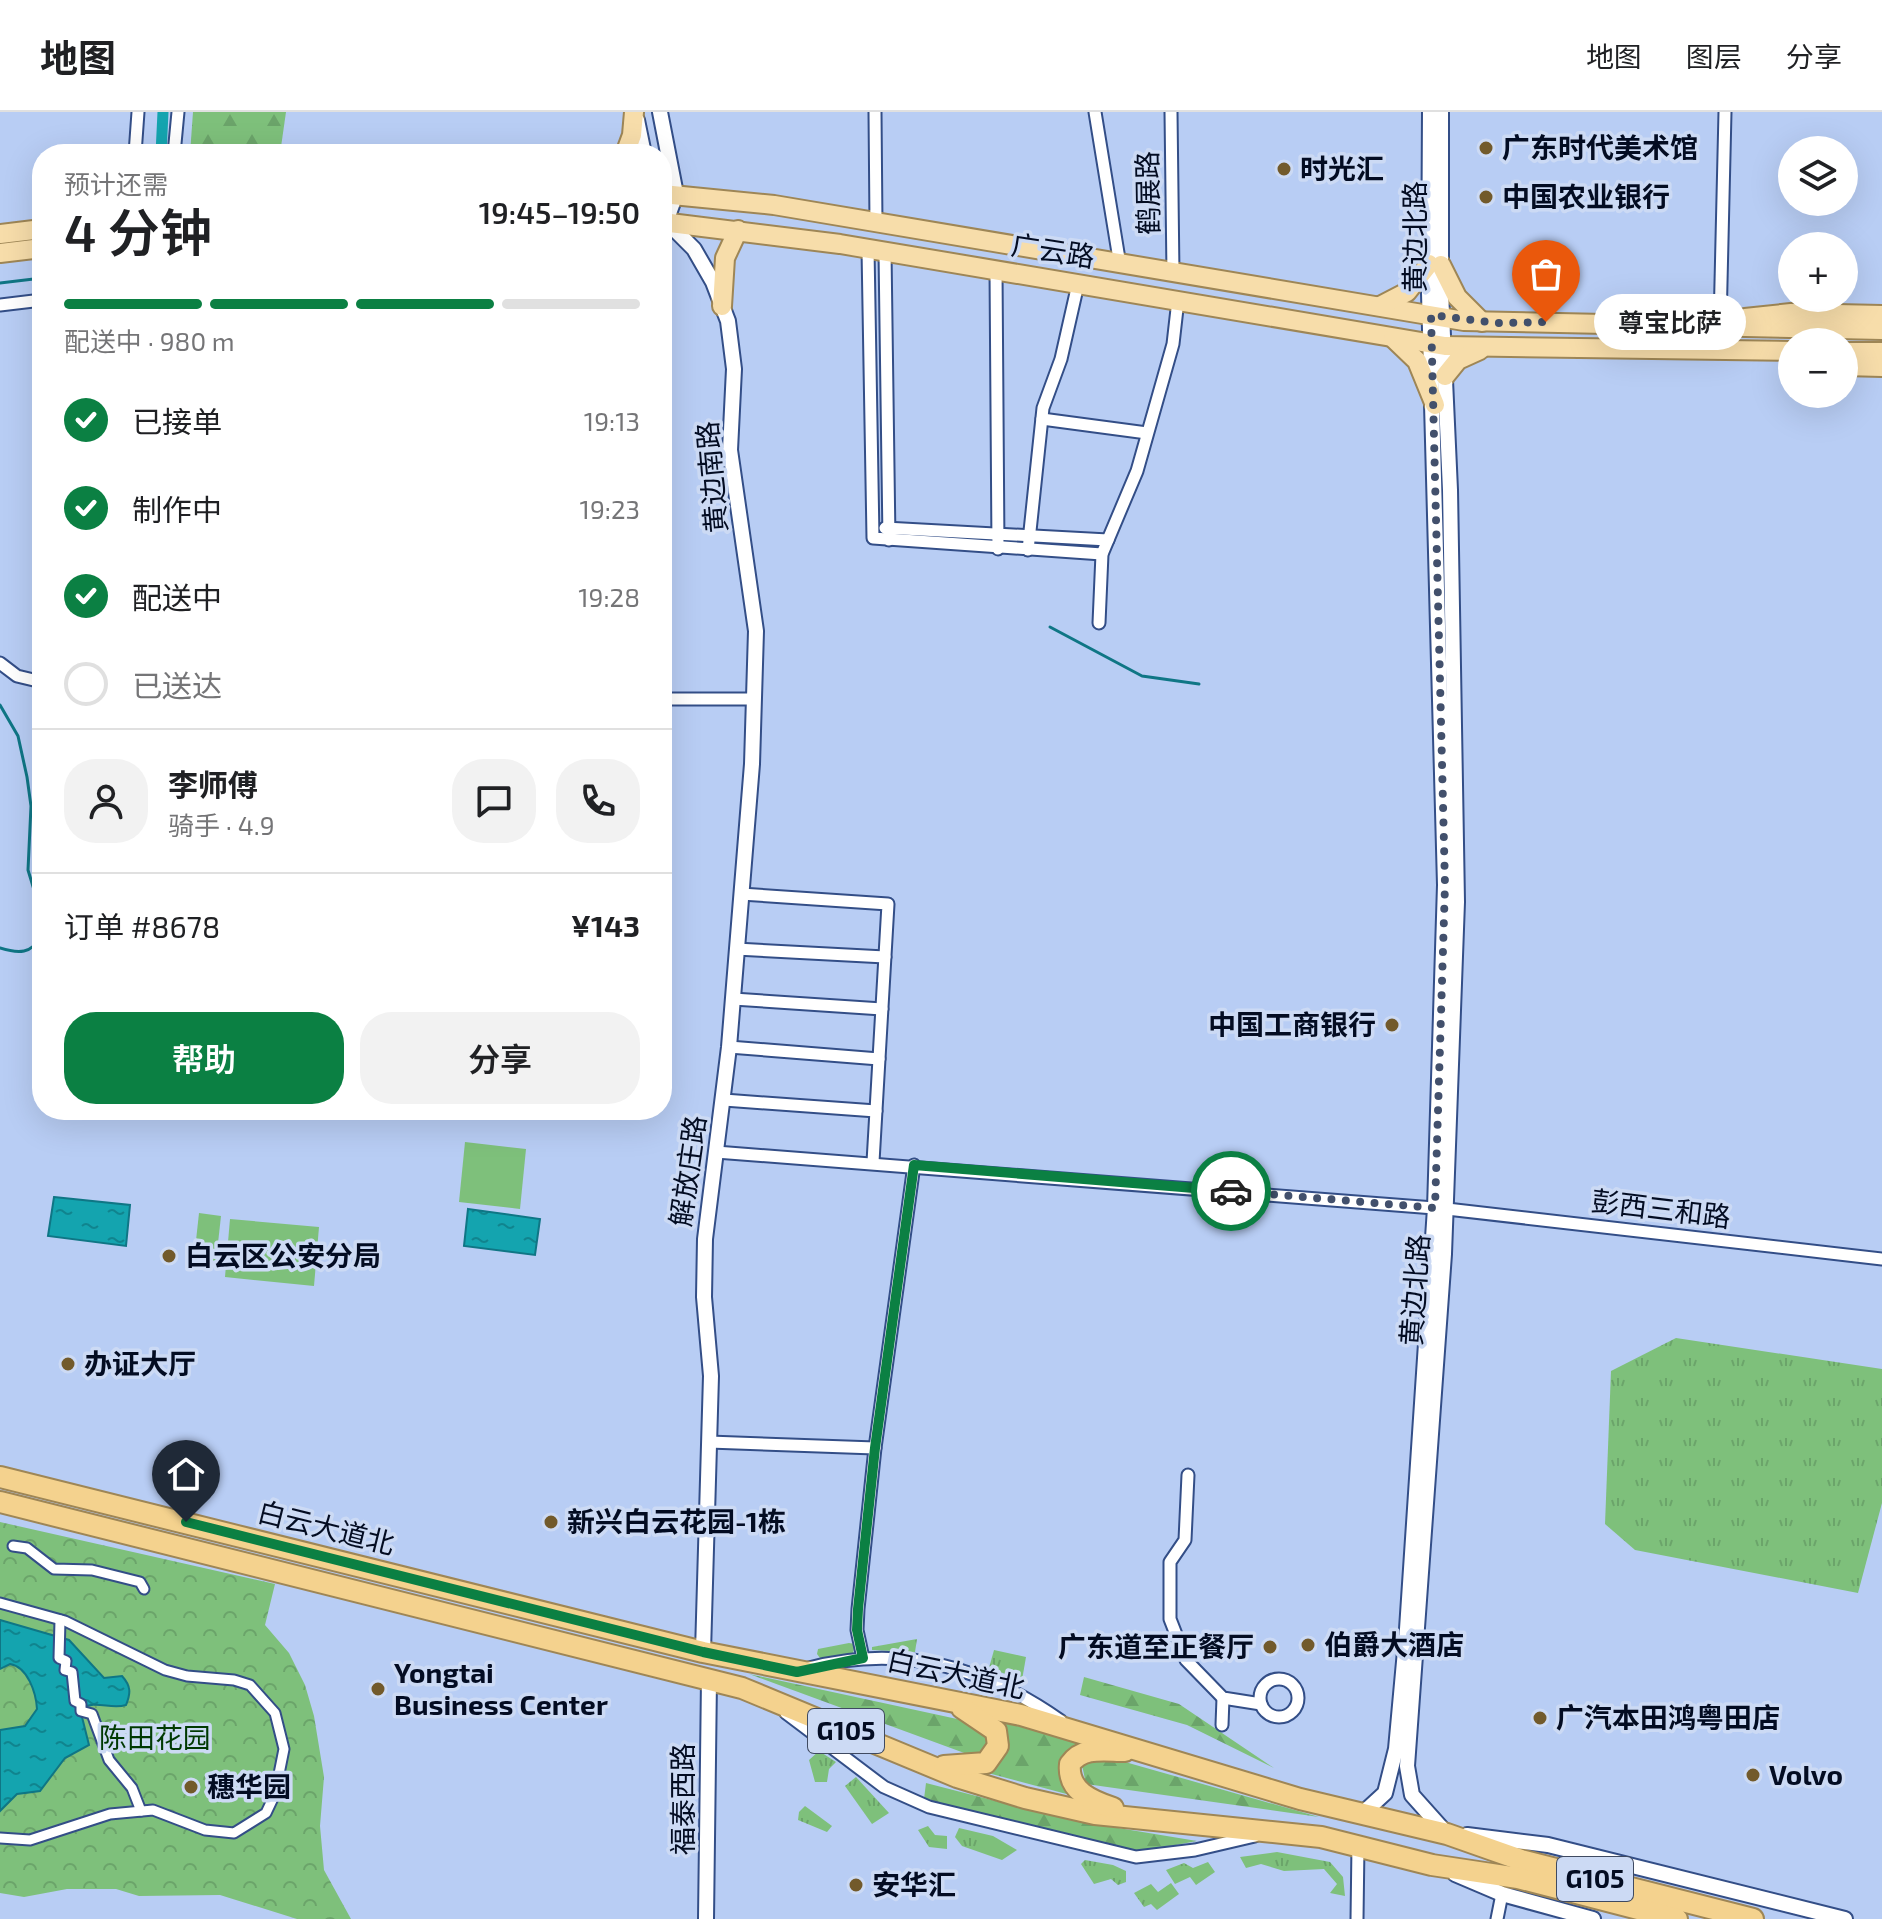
<!DOCTYPE html>
<html lang="zh">
<meta charset="utf-8">
<style>
body{margin:0;font-family:"Exo 2","Noto Sans SC",sans-serif;background:#f2f2f2;color:#202124;height:100vh;display:flex;flex-direction:column;font-size:30px;white-space:nowrap}
*{box-sizing:border-box;margin:0}
p{font-size:26px;color:#757577}
.icon{flex:none;width:44px;height:44px;fill:none;stroke:currentColor;stroke-width:2;stroke-linecap:round;stroke-linejoin:round}
.map{position:relative;flex:1;overflow:hidden}
.details{position:absolute;left:32px;top:32px;width:640px;height:976px;display:flex;flex-direction:column;background:#fff;border-radius:32px;box-shadow:0 8px 32px #0002}
.details>*{flex:none}
.fabs{position:absolute;left:1778px;top:24px;display:grid;gap:16px}
.fabs a{display:grid;place-items:center;width:80px;height:80px;border-radius:50%;background:#fff;box-shadow:0 8px 32px #0002;font-size:40px}
.pin{position:absolute;display:grid;place-items:center;width:68px;height:68px;color:#fff;margin:-82px -34px;border-radius:50% 50% 50% 0;rotate:-45deg;box-shadow:0 0 8px #0007}
.pin .icon{rotate:45deg}
.courier{position:absolute;display:grid;place-items:center;width:80px;height:80px;margin:-40px;border:6px solid #0b8043;border-radius:50%;background:#fff;color:#222;box-shadow:0 2px 10px #0007}
.bubble{position:absolute;height:56px;border-radius:28px;background:#fff;box-shadow:0 8px 32px #0002;font-size:26px;font-weight:600;line-height:56px;text-align:center}
.summary em{font-style:normal;font-weight:600}
.summary div{display:flex;flex-direction:column-reverse}
.summary{display:flex;align-items:center;justify-content:space-between;height:136px;padding:0 32px}
h1{font-size:52px;font-weight:600;line-height:60px}
.bar{display:grid;grid-template-columns:repeat(4,1fr);gap:12px 8px;align-content:center;height:96px;padding:0 32px}
.bar i{height:10px;border-radius:6px;background:#e0e0e0}
.bar .active{background:#0b8043}
.bar p{grid-column:span 4}
.line{display:flex;align-items:center;gap:20px;padding:0 32px;border-top:2px solid #e0e0e0}
.line div{flex:1}
.round{display:grid;place-items:center;flex:none;width:84px;height:84px;border-radius:32px;background:#f2f2f2}
ol{padding:0 32px;list-style:none}
li{display:flex;align-items:center;gap:24px;height:88px}
li p{margin-inline-start:auto}
li .icon{padding:8px;border-radius:50%;background:#0b8043;color:#fff;stroke-width:4}
li:last-child{color:#757577}
li i{width:44px;height:44px;border:4px solid #e0e0e0;border-radius:50%}
.cta{display:flex;gap:16px;margin-top:auto;padding:16px 32px}
.cta a{flex:1;height:92px;border-radius:32px;background:#0b8043;color:#fff;font-size:32px;font-weight:600;line-height:92px;text-align:center}
.cta a+a{background:#f2f2f2;color:#202124}
header{display:flex;align-items:center;gap:48px;box-sizing:border-box;height:112px;padding:0 40px;background:#fff;border-bottom:2px solid #e0e0e0}
header strong{font-size:38px}
nav{display:flex;gap:44px;margin-inline-start:auto;font-size:28px}
.map>svg:first-child{display:block}
.grass{fill:url(#grass-tufts)}
.forest{fill:url(#forest-firs)}
.park{fill:url(#park-crowns)}
.pitch{fill:#7ec07b}
.water{fill:url(#water-ripples);stroke:#0f7685;stroke-width:2}
.lines{fill:none;stroke-linecap:round;stroke-linejoin:round}
.stream{stroke:#0f7685;stroke-width:3}
.canal{stroke:#14a4af;stroke-width:11}
.pedestrian-casing{stroke:#334e87;stroke-width:13}
.minor-casing{stroke:#334e87;stroke-width:15}
.tertiary-casing{stroke:#334e87;stroke-width:18}
.primary-casing{stroke:#9e8656;stroke-width:22}
.trunk-casing{stroke:#9e8656;stroke-width:24}
.pedestrian{stroke:#fff;stroke-width:9}
.minor{stroke:#fff;stroke-width:11}
.tertiary{stroke:#fff;stroke-width:14}
.primary{stroke:#f7ddaa;stroke-width:18}
.trunk{stroke:#f4d28e;stroke-width:20}
.done{stroke:#42506c;stroke-width:8;stroke-dasharray:0 14.4}
.route{stroke:#0b8043;stroke-width:10}
.poi-dot{fill:#725a2b;stroke:#ccdaf4;stroke-width:3}
.labels{text-anchor:middle;stroke-width:7;stroke-linejoin:round;paint-order:stroke}
.shield{fill:#ccdaf4;stroke:#3f4a61;stroke-width:2}
.shield-label{font-size:26px;font-weight:bold;fill:#030c22}
.poi-label{font-size:28px;font-weight:bold;fill:#030c22;stroke:#ccdaf4;text-anchor:start}
.street-label{font-size:28px;fill:#030c22;stroke:#ccdaf4}
.park-label{font-size:28px;fill:#003902;stroke:#ccdaf4}
</style>
<header>
<strong>地图</strong>
<nav><a>地图</a><a>图层</a><a>分享</a></nav>
</header>
<div class="map">
<svg width="1882" height="1807" viewBox="0 0 1882 1807">
<defs>
<pattern id="grass-tufts" width="24" height="20" patternUnits="userSpaceOnUse" patternTransform="scale(2)"><rect width="24" height="20" fill="#7ec07b"/><path d="M3 7l-1-3M5 7V3M7 7l1-3M15 17l-1-3M17 17v-4M19 17l1-3" fill="none" stroke="#6ba46a"/></pattern>
<pattern id="forest-firs" width="22" height="20" patternUnits="userSpaceOnUse" patternTransform="scale(2)"><rect width="22" height="20" fill="#7ec07b"/><path d="M5 1l3.5 6h-7zM16 11l3.5 6h-7z" fill="#6ba46a"/></pattern>
<pattern id="park-crowns" width="20" height="18" patternUnits="userSpaceOnUse" patternTransform="scale(2)"><rect width="20" height="18" fill="#7ec07b"/><path d="M2 6a3 3 0 1 1 6 0M12 15a3 3 0 1 1 6 0" fill="none" stroke="#6ba46a"/></pattern>
<pattern id="water-ripples" width="26" height="14" patternUnits="userSpaceOnUse" patternTransform="scale(2)"><rect width="26" height="14" fill="#14a4af"/><path d="M2 4q2-2 4 0t4 0M15 11q2-2 4 0t4 0" fill="none" stroke="#10848e"/></pattern>
</defs>
<rect width="100%" height="100%" fill="#b8cdf4"/>
<g class="grass">
<path d="M1676 1226 1882 1257V1391L1858 1481 1635 1438 1605 1412 1611 1259Z"/>
<path d="M917 1527 915 1540 872 1538V1535Z"/>
<path d="M849 1531 855 1532 853 1541 820 1546 817 1542 818 1537Z"/>
<path d="M994 1538 1026 1545 1022 1568 989 1556Z"/>
<path d="M819 1639 836 1650 829 1657 827 1670H815L809 1648Z"/>
<path d="M856 1665 889 1701 872 1712 845 1674Z"/>
<path d="M805 1694 832 1714 827 1720 798 1708 799 1700Z"/>
<path d="M928 1714 935 1723 947 1724V1737L929 1735 918 1718Z"/>
<path d="M959 1716 993 1724 1017 1738 1002 1748 962 1734 955 1725Z"/>
<path d="M1277 1740 1330 1750 1343 1765 1345 1784 1330 1781 1337 1772 1324 1757 1284 1759 1261 1752 1246 1756 1240 1745Z"/>
<path d="M1085 1748 1113 1753 1126 1759V1770L1118 1773 1111 1767 1094 1772 1081 1752Z"/>
<path d="M1208 1750 1215 1760 1196 1773 1190 1765 1175 1772 1166 1758 1184 1751 1193 1756Z"/>
<path d="M1171 1771 1179 1782 1157 1798 1151 1792 1144 1795 1134 1781 1151 1772 1158 1780Z"/>
</g>
<g class="forest">
<path d="M193 0H286L280 42H190Z"/>
<path d="M749 1562 971 1610 989 1623 985 1639 967 1642Z"/>
<path d="M1084 1565 1179 1592 1274 1656 1187 1613 1080 1583Z"/>
<path d="M1003 1606 1090 1630 1080 1633 1074 1684 988 1661C1012 1632 1008 1642 1003 1606Z"/>
<path d="M1111 1646 1319 1705 1086 1672 1082 1653 1087 1648Z"/>
<path d="M926 1671 1070 1708 1197 1729 1139 1740 930 1690 924 1687Z"/>
</g>
<path class="park" d="M0 1410 275 1472 265 1513 289 1541 305 1573 314 1604 324 1665 320 1714 324 1758 351 1807H297L220 1783 139 1784 116 1777H67L24 1785 0 1781Z"/>
<g class="pitch">
<path d="M465 1030 526 1037 520 1097 459 1090Z"/>
<path d="M199 1101 221 1104 216 1149 194 1147Z"/>
<path d="M230 1107 319 1115 314 1174 225 1165Z"/>
</g>
<g class="water">
<path d="M54 1085 130 1093 126 1134 48 1124Z"/>
<path d="M468 1097 540 1107 535 1143 464 1134Z"/>
<path d="M0 1508 69 1528 104 1566 122 1564C131 1574 131 1581 126 1593 110 1598 96 1587 80 1597L89 1633 65 1646 40 1679 17 1682 0 1699V1618L25 1614 37 1597C36 1581 28 1555 10 1552L0 1557Z"/>
</g>
<g class="lines">
<g class="stream">
<path d="M0 171 42 166"/>
<path d="M1050 515 1142 564 1199 572"/>
<path d="M0 593 18 624 27 665 31 694 28 758 42 804"/>
<path d="M0 836C19 842 31 842 42 824"/>
</g>
<path class="canal" d="M161 42 163 0"/>
<defs>
<g id="pedestrian">
<path d="M13 1434 27 1436 54 1457 92 1458 140 1470 144 1477"/>
<path d="M0 1491 65 1509 165 1558 187 1564 234 1568 250 1573 275 1601 284 1637 275 1682 266 1701 234 1721 205 1718 153 1698 110 1702 30 1728 0 1726"/>
<path d="M60 1508 59 1546 66 1549 65 1558 72 1560 75 1589 81 1592V1599L92 1602 109 1648 132 1676 141 1699"/>
</g>
<g id="minor">
<path d="M875 0 876 111"/>
<path d="M1095 0 1120 153"/>
<path d="M1171 0 1173 162"/>
<path d="M135 42 138 0"/>
<path d="M174 42 178 0"/>
<path d="M868 137 873 426 1102 442"/>
<path d="M885 140 889 428"/>
<path d="M996 158 998 437"/>
<path d="M0 193 42 188"/>
<path d="M1720 213 1725 0"/>
<path d="M1042 307 1147 321"/>
<path d="M885 416 1108 428"/>
<path d="M1028 438 1043 296 1061 247 1078 172"/>
<path d="M1099 511 1102 442 1137 359 1173 232 1178 188"/>
<path d="M0 551 17 564 42 570"/>
<path d="M662 587H753"/>
<path d="M741 782 888 792 873 1050"/>
<path d="M736 837 885 845"/>
<path d="M733 887 882 897"/>
<path d="M729 935 879 947"/>
<path d="M724 988 876 999"/>
<path d="M716 1040 1447 1097 1882 1147"/>
<path d="M709 1330 875 1336"/>
<path d="M1188 1363 1185 1428 1170 1450V1507L1186 1548 1223 1586 1261 1592"/>
<path d="M863 1546 857 1518 858 1497 875 1336 914 1053"/>
<path d="M805 1557C900 1531 983 1554 1061 1609"/>
<circle cx="1279" cy="1586" r="19"/>
<path d="M786 1601 884 1675 929 1695 1136 1745 1195 1738 1255 1724"/>
<path d="M1222 1613 1223 1586"/>
<path d="M1357 1807 1358 1733"/>
<path d="M1497 1807 1502 1782"/>
</g>
<g id="tertiary">
<path d="M660 0 676 82 666 110"/>
<path d="M1441 0V180L1450 378 1457 790 1444 1142 1407 1654 1412 1683 1446 1721"/>
<path d="M637 8 644 42"/>
<path d="M666 109 694 137 713 170 728 209 734 257 730 338 756 519 752 652 729 935 705 1127 704 1185 711 1264 703 1540"/>
<path d="M1361 1703 1385 1681 1396 1637 1407 1517 1435 1096 1445 773 1429 181 1430 0"/>
<path d="M1467 1723 1548 1733 1845 1807"/>
<path d="M1455 1762 1502 1782 1593 1807"/>
<path d="M706 1807 709 1567"/>
</g>
<g id="primary">
<path d="M625 42 632 23 634 0"/>
<path d="M662 82 774 93 1464 209 1882 218"/>
<path d="M662 110 840 132 1445 234 1792 239"/>
<path d="M0 122 42 117"/>
<path d="M0 141 42 136"/>
<path d="M1441 153 1457 185 1482 210"/>
<path d="M722 194 725 146 738 118"/>
<path d="M1380 194 1407 180 1429 152"/>
<path d="M1745 206 1791 201 1882 203"/>
<path d="M1393 226 1417 249 1435 293"/>
<path d="M1844 240H1882"/>
<path d="M1844 254 1882 255"/>
<path d="M1445 264 1458 248 1480 238"/>
</g>
<g id="trunk">
<path d="M0 1365 703 1540 1021 1603 1300 1687 1447 1722 1521 1748 1753 1807"/>
<path d="M0 1390 742 1576 957 1665 1025 1686 1095 1702 1321 1725 1432 1753 1518 1766 1677 1807"/>
<path d="M944 1654 986 1651 998 1634 996 1619 962 1596"/>
<path d="M1113 1696C1092 1689 1067 1679 1070 1652 1083 1634 1104 1639 1125 1639"/>
</g>
</defs>
<use href="#pedestrian" class="pedestrian-casing"/>
<use href="#minor" class="minor-casing"/>
<use href="#tertiary" class="tertiary-casing"/>
<use href="#primary" class="primary-casing"/>
<use href="#trunk" class="trunk-casing"/>
<use href="#pedestrian" class="pedestrian"/>
<use href="#minor" class="minor"/>
<use href="#tertiary" class="tertiary"/>
<use href="#primary" class="primary"/>
<use href="#trunk" class="trunk"/>
</g>
<g class="lines">
<path class="done" d="M1231 1079 1435 1096 1445 773 1431 203 1498 211 1546 210"/>
<path class="route" d="M186 1410 703 1540 797 1560 863 1546 857 1518 858 1497 875 1336 914 1053 1231 1079"/>
</g>
<g class="poi-dot">
<circle cx="1486" cy="36" r="8"/>
<circle cx="1284" cy="57" r="8"/>
<circle cx="1486" cy="85" r="8"/>
<circle cx="1392" cy="913" r="8"/>
<circle cx="169" cy="1144" r="8"/>
<circle cx="68" cy="1252" r="8"/>
<circle cx="551" cy="1410" r="8"/>
<circle cx="1308" cy="1533" r="8"/>
<circle cx="1270" cy="1535" r="8"/>
<circle cx="378" cy="1577" r="8"/>
<circle cx="1540" cy="1606" r="8"/>
<circle cx="1753" cy="1663" r="8"/>
<circle cx="191" cy="1675" r="8"/>
<circle cx="856" cy="1773" r="8"/>
</g>
<g class="labels">
<g class="shield">
<rect x="808" y="1597" width="76" height="44" rx="6"/>
<rect x="1557" y="1745" width="76" height="44" rx="6"/>
</g>
<g class="shield-label">
<text x="846" y="1628">G105</text>
<text x="1595" y="1776">G105</text>
</g>
<g class="poi-label">
<text x="1502" y="46">广东时代美术馆</text>
<text x="1300" y="67">时光汇</text>
<text x="1502" y="95">中国农业银行</text>
<text x="1376" y="923" text-anchor="end">中国工商银行</text>
<text x="185" y="1154">白云区公安分局</text>
<text x="84" y="1262">办证大厅</text>
<text x="567" y="1420">新兴白云花园-1栋</text>
<text x="1324" y="1543">伯爵大酒店</text>
<text x="1254" y="1545" text-anchor="end">广东道至正餐厅</text>
<text x="394" y="1571">Yongtai<tspan x="394" dy="32">Business Center</tspan></text>
<text x="1556" y="1616">广汽本田鸿粤田店</text>
<text x="1769" y="1673">Volvo</text>
<text x="207" y="1685">穗华园</text>
<text x="872" y="1783">安华汇</text>
</g>
<g class="street-label">
<text transform="translate(1148 81) rotate(-91)" y="10">鹤展路</text>
<text transform="translate(1415 125) rotate(-90)" y="10">黄边北路</text>
<text transform="translate(1053 139) rotate(9)" y="10">广云路</text>
<text transform="translate(712 365) rotate(-95)" y="10">黄边南路</text>
<text transform="translate(688 1059) rotate(-82)" y="10">解放庄路</text>
<text transform="translate(1661 1097) rotate(7)" y="10">彭西三和路</text>
<text transform="translate(1415 1178) rotate(-86)" y="10">黄边北路</text>
<text transform="translate(326 1416) rotate(14)" y="10">白云大道北</text>
<text transform="translate(956 1562) rotate(12)" y="10">白云大道北</text>
<text transform="translate(683 1687) rotate(-90)" y="10">福泰西路</text>
</g>
<g class="park-label">
<text x="155" y="1636">陈田花园</text>
</g>
</g>
</svg>
<div class="fabs">
<a><svg class="icon" aria-label="layers" viewBox="0 0 24 24"><path d="M12 4l9 5-9 5-9-5zM3 14l9 5 9-5"/></svg></a>
<a>+</a>
<a>−</a>
</div>
<div class="pin" style="left:1546px;top:210px;background:#ea580c"><svg class="icon" aria-label="bag" viewBox="0 0 24 24"><path d="M5 8h14l-1 12H6zM9 8a3 3 0 0 1 6 0"/></svg></div>
<div class="pin" style="left:186px;top:1410px;background:#1f2937"><svg class="icon" aria-label="home" viewBox="0 0 24 24"><path d="M3 11l9-7 9 7M6 9v11h12V9"/></svg></div>
<div class="courier" style="left:1231px;top:1079px"><svg class="icon" aria-label="car" viewBox="0 0 24 24"><path d="M5 17H2v-5l4-1 3-4h7l3 4 3 1v5h-3M9 17h6M6 11h13"/><circle cx="7" cy="17" r="2"/><circle cx="17" cy="17" r="2"/></svg></div>
<div class="bubble" style="left:1594px;top:182px;width:152px">尊宝比萨</div>
<section class="details">
<div class="summary"><div><h1>4 分钟</h1><p>预计还需</p></div><em>19:45–19:50</em></div>
<div class="bar"><i class="active"></i><i class="active"></i><i class="active"></i><i></i><p>配送中 · 980 m</p></div>
<ol>
<li><svg class="icon" aria-label="check" viewBox="0 0 24 24"><path d="M5 12l5 5 9-10"/></svg>已接单<p>19:13</p></li>
<li><svg class="icon" aria-label="check" viewBox="0 0 24 24"><path d="M5 12l5 5 9-10"/></svg>制作中<p>19:23</p></li>
<li><svg class="icon" aria-label="check" viewBox="0 0 24 24"><path d="M5 12l5 5 9-10"/></svg>配送中<p>19:28</p></li>
<li><i></i>已送达</li>
</ol>
<div class="line" style="height:144px"><a class="round"><svg class="icon" aria-label="person" viewBox="0 0 24 24"><circle cx="12" cy="8" r="4"/><path d="M4 21q1-7 8-7t8 7"/></svg></a><div><b>李师傅</b><p>骑手 · 4.9</p></div><a class="round"><svg class="icon" aria-label="chat" viewBox="0 0 24 24"><path d="M4 5h16v11H9l-5 4z"/></svg></a><a class="round"><svg class="icon" aria-label="phone" viewBox="0 0 24 24"><path d="M5 4h4l2 5-3 2q2 4 5 5l2-3 5 2v4C11 20 4 13 5 4z"/></svg></a></div>
<div class="line" style="height:104px"><div>订单 #8678</div><b>¥143</b></div>
<div class="cta"><a>帮助</a><a>分享</a></div>
</section>
</div>
